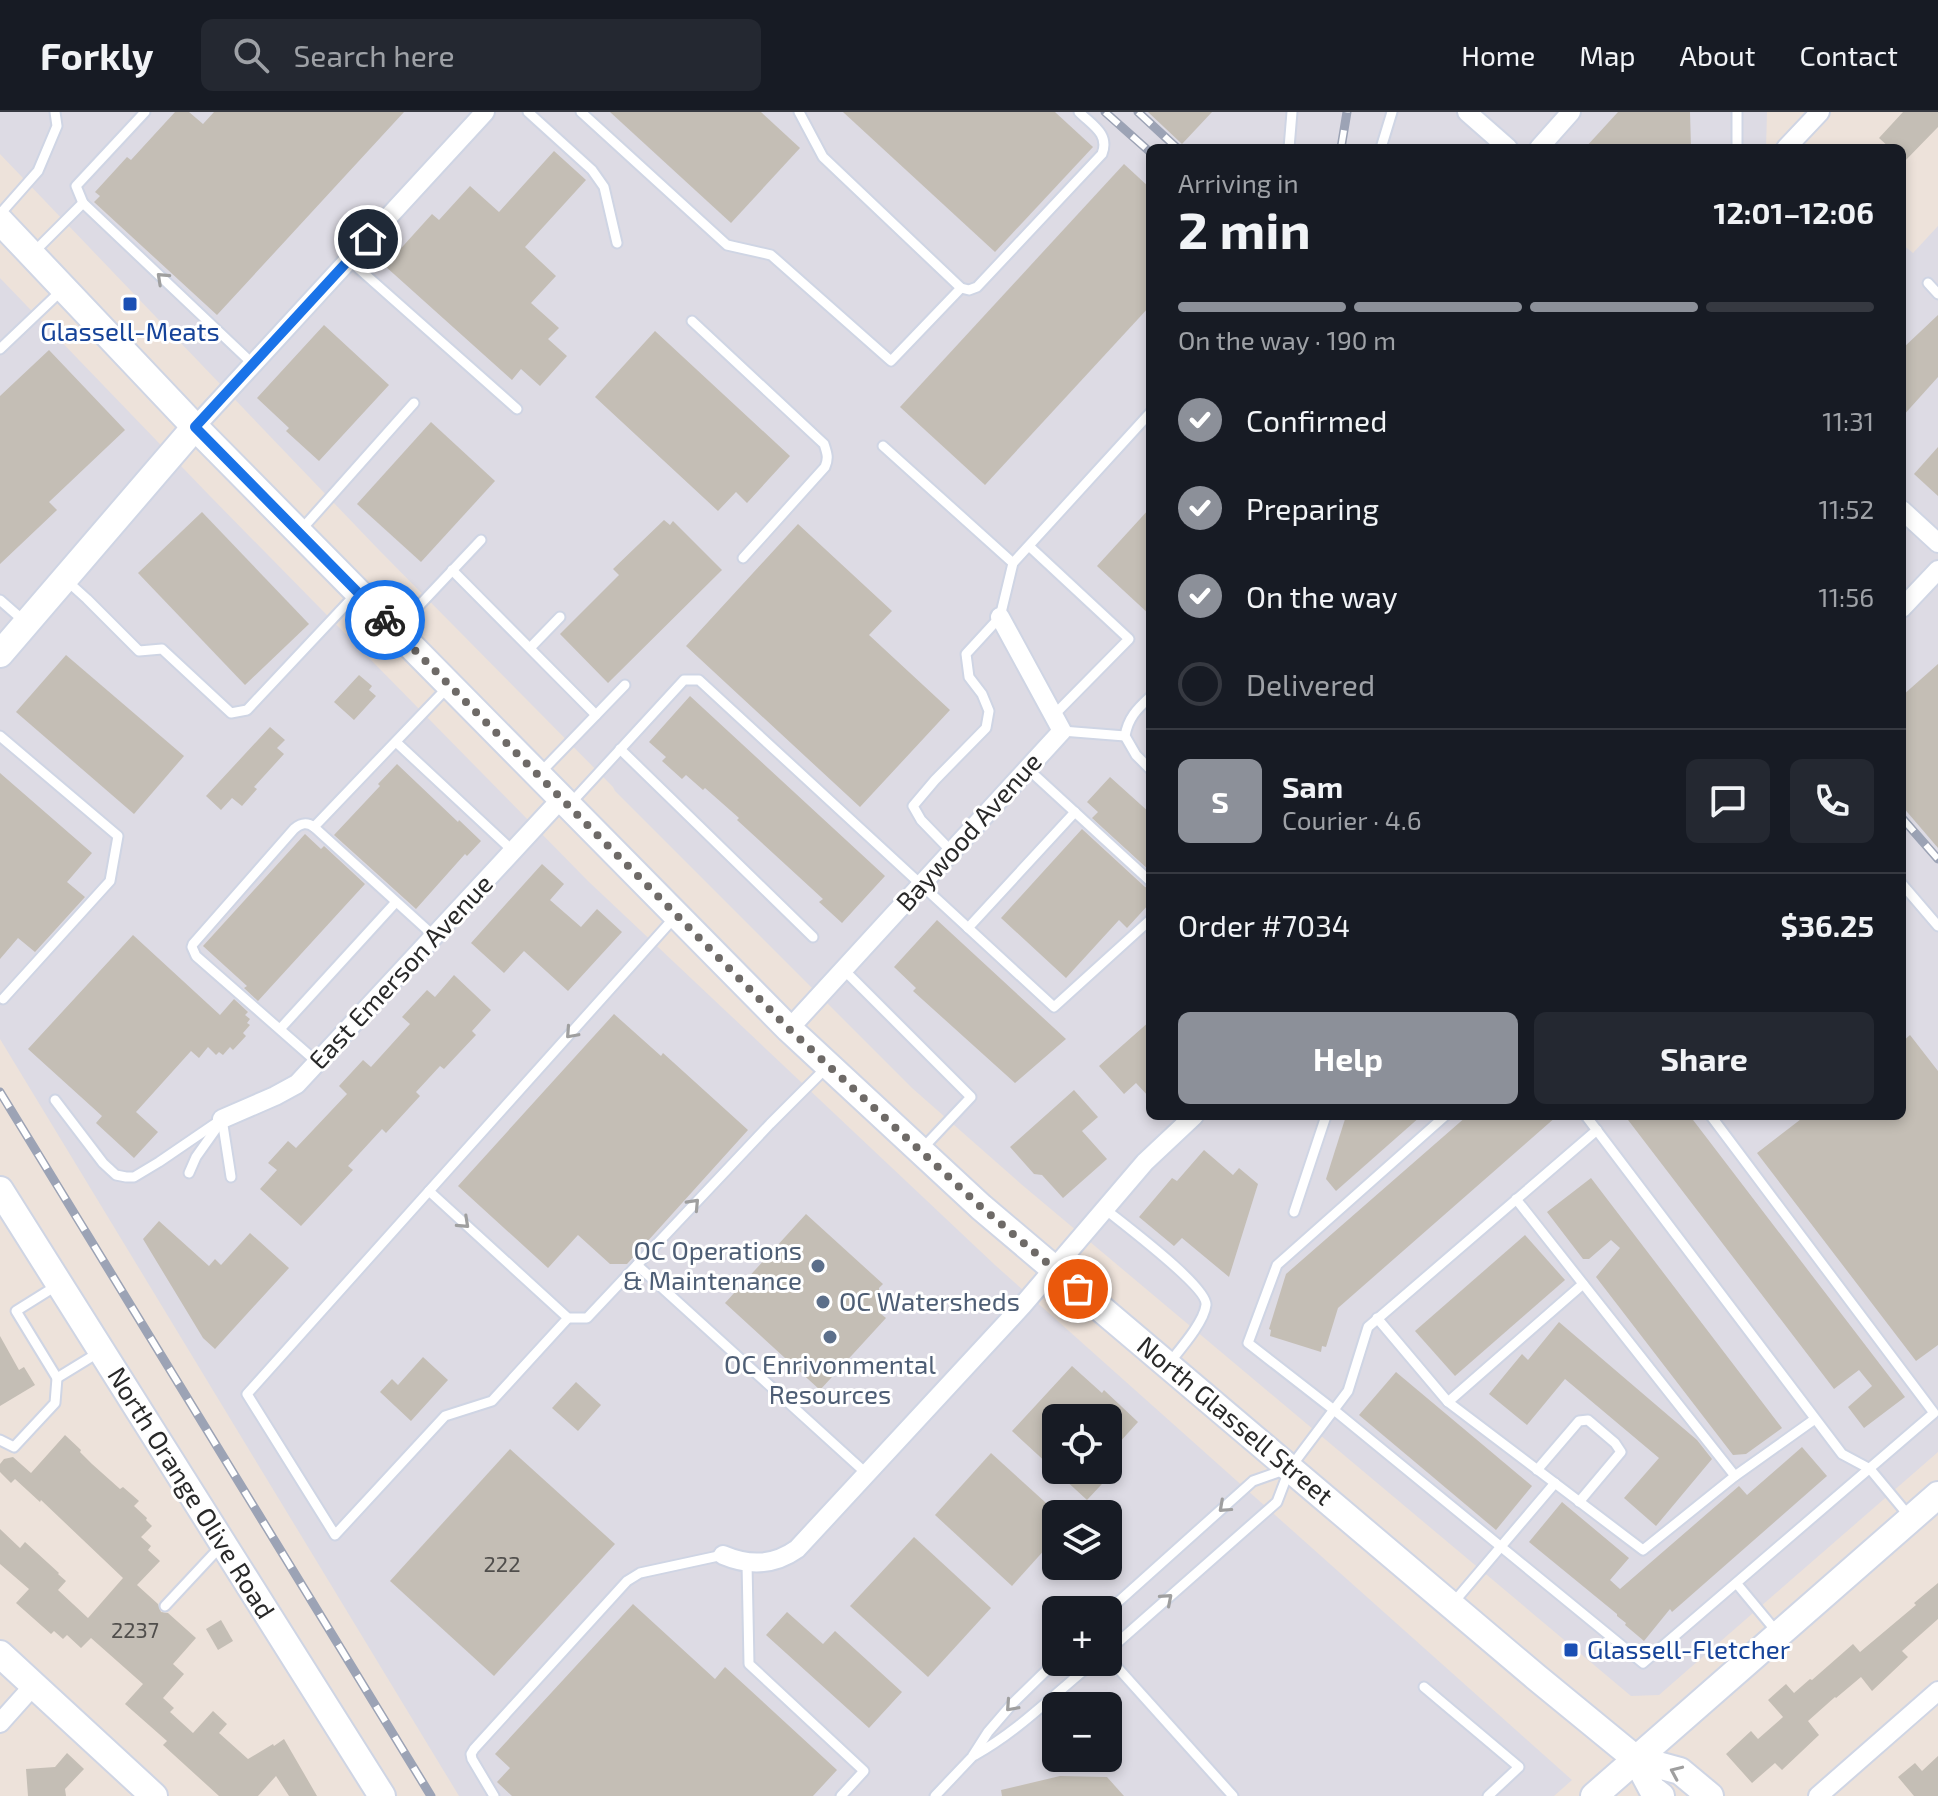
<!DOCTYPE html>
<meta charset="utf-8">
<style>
body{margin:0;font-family:"Exo 2",sans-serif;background:#242831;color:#f1f3f6;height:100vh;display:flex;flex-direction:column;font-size:30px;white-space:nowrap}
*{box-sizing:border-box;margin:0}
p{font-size:26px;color:#9ea1a6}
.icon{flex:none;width:44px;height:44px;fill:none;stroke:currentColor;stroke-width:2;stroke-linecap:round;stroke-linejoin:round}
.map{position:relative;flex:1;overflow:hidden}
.panel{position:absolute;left:1146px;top:32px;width:760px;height:976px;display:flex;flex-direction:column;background:#171b24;border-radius:12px;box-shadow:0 4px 12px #0003}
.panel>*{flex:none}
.controls{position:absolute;left:1042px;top:1292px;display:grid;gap:16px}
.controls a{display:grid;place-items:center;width:80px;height:80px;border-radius:12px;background:#171b24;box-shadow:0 4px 12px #0003;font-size:40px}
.pin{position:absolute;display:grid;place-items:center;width:68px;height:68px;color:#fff;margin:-34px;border:4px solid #fff;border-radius:50%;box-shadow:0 2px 8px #0007}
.courier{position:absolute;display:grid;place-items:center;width:80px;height:80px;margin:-40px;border:6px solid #1a73e8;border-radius:50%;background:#fff;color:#222;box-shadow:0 2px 10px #0007}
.summary em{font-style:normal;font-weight:700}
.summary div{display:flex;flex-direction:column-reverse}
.summary{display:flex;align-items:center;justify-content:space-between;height:136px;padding:0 32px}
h1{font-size:52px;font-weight:700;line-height:60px}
.bar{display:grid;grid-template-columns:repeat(4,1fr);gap:12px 8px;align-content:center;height:96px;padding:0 32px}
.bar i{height:10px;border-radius:6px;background:#363941}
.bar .current{background:#8c9099}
.bar p{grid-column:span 4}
.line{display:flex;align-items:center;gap:20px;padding:0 32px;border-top:2px solid #363941}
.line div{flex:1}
.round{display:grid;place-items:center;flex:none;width:84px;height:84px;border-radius:12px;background:#242831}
ol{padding:0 32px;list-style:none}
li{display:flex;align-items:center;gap:24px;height:88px}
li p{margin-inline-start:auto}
li .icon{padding:8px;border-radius:50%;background:#8c9099;color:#fff;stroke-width:4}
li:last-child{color:#9ea1a6}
li i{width:44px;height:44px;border:4px solid #363941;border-radius:50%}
.cta{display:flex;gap:16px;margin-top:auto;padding:16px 32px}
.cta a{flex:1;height:92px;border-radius:12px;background:#8c9099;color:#fff;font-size:32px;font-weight:700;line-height:92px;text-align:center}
.cta a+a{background:#242831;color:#f1f3f6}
header{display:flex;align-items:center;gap:48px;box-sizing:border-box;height:112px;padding:0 40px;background:#171b24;border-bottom:2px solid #363941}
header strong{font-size:38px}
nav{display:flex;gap:44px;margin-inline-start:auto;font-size:28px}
.search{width:560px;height:72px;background:#242831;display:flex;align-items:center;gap:20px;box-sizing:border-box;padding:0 28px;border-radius:12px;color:#9ea1a6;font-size:30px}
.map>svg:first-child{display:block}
.industrial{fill:#dddbe4;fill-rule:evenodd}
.building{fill:#c4beb5}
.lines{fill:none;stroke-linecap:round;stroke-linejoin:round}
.lane-casing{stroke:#cfd5e4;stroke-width:13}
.street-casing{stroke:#cfd5e4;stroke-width:22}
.secondary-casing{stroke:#cfd5e4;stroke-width:30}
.lane{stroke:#fff;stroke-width:9}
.street{stroke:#fff;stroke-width:18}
.secondary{stroke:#fff;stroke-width:26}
.rail-casing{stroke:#9ca3b5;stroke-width:9}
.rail{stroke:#fff;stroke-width:6;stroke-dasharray:18;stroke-linecap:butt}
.oneway{stroke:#9f9f9f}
.done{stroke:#6e6a67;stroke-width:8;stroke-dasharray:0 14.4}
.route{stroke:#1a73e8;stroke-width:10}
.transit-dot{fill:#1a4fb4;stroke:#fff;stroke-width:3}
.service-dot{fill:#5c6f8a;stroke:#fff;stroke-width:3}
.labels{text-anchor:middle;stroke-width:6;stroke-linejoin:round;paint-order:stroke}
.number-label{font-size:22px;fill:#504e4c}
.transit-label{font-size:26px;fill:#164399;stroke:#fff}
.street-label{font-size:26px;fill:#292929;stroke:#fff}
.service-label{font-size:26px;fill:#4e5e75;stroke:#fff;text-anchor:end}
</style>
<header>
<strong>Forkly</strong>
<div class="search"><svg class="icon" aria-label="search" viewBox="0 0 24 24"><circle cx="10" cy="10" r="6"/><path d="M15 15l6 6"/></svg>Search here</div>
<nav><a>Home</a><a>Map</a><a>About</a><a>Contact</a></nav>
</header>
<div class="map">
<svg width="1938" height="1684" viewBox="0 0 1938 1684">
<rect width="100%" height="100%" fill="#ede2da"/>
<g class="industrial">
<path d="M0 0H1767L1766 36H1150V1004H1902V132L1913 141 1938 114V1340L1659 1583 1631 1584 1021 1072 912 976 615 679 613 675 378 437 0 42Z"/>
<path d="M0 166 208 382 588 769 995 1153 1572 1668 1554 1684H459L0 927ZM1056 1306H1108V1358H1056ZM1056 1402H1108V1454H1056ZM1056 1498H1108V1550H1056ZM1056 1594H1108V1646H1056Z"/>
</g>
<g class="building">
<path d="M175 0H189L203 12 214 0H404L217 203 94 90 100 84 95 80 127 45 131 48Z"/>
<path d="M610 0H761L800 36 731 111Z"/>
<path d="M843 0H1055L1093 35 995 140Z"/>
<path d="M1148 0H1212L1182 32Z"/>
<path d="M1618 0H1690L1691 36H1585Z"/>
<path d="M1903 0H1938V15L1902 52V36H1890L1879 26Z"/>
<path d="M554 39 586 68 525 135 556 164 531 191 559 216 548 227 567 244 540 274 521 257 512 268 385 154 432 102 439 108 470 74 499 100Z"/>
<path d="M1124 52 1150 76V194L985 373 900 295Z"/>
<path d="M1938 203V265L1902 305V237Z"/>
<path d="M324 213 389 273 319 349 286 319 289 316 257 286Z"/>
<path d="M655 219 790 344 747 391 736 380 718 399 595 285Z"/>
<path d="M49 238 125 318 49 390 57 398 0 452V284Z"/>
<path d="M431 310 495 369 421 450 357 392Z"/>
<path d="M1938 335V384L1914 362Z"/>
<path d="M1150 396V503L1097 454Z"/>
<path d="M202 400 309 512 245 573 138 461Z"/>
<path d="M664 408 670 413 673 409 722 458 608 571 560 522 619 463 613 457Z"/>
<path d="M798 412 892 499 869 523 950 598 860 695 686 534Z"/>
<path d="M66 543 184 644 134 702 16 600Z"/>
<path d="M1938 552V736L1902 694V584Z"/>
<path d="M359 563 372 574 369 578 376 584 354 608 334 590Z"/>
<path d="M690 584 885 764 842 811 819 790 823 787 737 708 739 706 705 676 703 678 686 663 682 667 662 649 666 645 649 630Z"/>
<path d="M270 615 285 628 277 636 284 642 254 675 257 677 242 694 232 686 221 698 206 684Z"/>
<path d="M397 652 458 710 459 708 481 729 467 744 465 742 416 797 334 723 380 674 378 672Z"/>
<path d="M0 661 92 741 67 770 85 785 35 840 18 826 0 847Z"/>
<path d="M1110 665 1150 701V759L1092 706 1098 700 1087 690Z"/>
<path d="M1082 717 1145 775 1150 776V791L1127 816 1119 808 1066 866 1001 806Z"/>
<path d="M305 722 321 737 324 734 365 772 258 889 244 876 247 874 203 834Z"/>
<path d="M542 752 564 772 550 788 581 815 597 797 622 820 568 879 524 839 504 861 471 831Z"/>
<path d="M937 808 1066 927 1015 971 913 879 916 876 894 855Z"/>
<path d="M133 823 220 903 234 887 248 900 245 903 250 907 247 911 250 913 243 921 246 924 233 938 230 935 223 943 219 940 216 943 208 935 199 946 191 939 136 1000 158 1020 134 1046 96 1011 102 1004 28 937Z"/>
<path d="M454 863 491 898 472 919 476 923 444 957 440 954 416 980 420 984 386 1021 382 1017 348 1054 353 1058 301 1114 260 1077 277 1058 268 1051 288 1029 296 1036 347 982 339 974 363 948 371 955 410 912 402 905 427 878 435 885Z"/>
<path d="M614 902 661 944 663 941 748 1018 627 1152H610L578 1123 548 1156 458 1074Z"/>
<path d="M1150 909V986L1136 971 1124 982 1099 954Z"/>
<path d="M1910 923 1938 959V1233L1916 1249 1757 1041 1805 1004H1902V930Z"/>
<path d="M1074 978 1098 1005 1082 1019 1107 1047 1063 1086 1042 1063 1034 1062 1010 1035Z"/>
<path d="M1346 1004H1421L1336 1079 1326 1067Z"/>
<path d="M1467 1004H1557L1338 1196 1326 1235 1322 1234 1321 1240 1270 1224 1271 1218 1269 1217 1286 1162Z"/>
<path d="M1625 1004H1690L1905 1285 1864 1316 1848 1295 1872 1274 1859 1258 1834 1277Z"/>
<path d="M1204 1038 1233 1063 1239 1056 1258 1072 1229 1165 1182 1126 1174 1134 1139 1105 1172 1066 1177 1069Z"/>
<path d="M1591 1066 1782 1316 1746 1342 1733 1343 1596 1165 1620 1136 1611 1128 1589 1147H1583L1547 1100Z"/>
<path d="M806 1102 883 1172 879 1176 881 1202 886 1206 820 1278 725 1191Z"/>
<path d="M159 1109 209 1154 215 1147 221 1153 250 1121 289 1156 215 1237 203 1226 143 1127Z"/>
<path d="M1525 1123 1565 1168 1455 1264 1415 1219Z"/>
<path d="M1559 1210 1697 1328 1712 1347 1656 1414 1624 1386 1659 1346 1565 1267 1527 1313 1489 1282 1522 1242 1528 1248Z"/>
<path d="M0 1224 19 1258 24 1255 35 1273 0 1294Z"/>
<path d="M423 1245 448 1268 411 1309 380 1280 392 1267 398 1273Z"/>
<path d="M1072 1254 1102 1281 1104 1278 1138 1310 1108 1343V1306H1056V1358H1115L1087 1388 1012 1319Z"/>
<path d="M1396 1260 1532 1374 1496 1418 1359 1303Z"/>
<path d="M576 1270 601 1293 578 1319 552 1296Z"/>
<path d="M65 1323 81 1338 80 1340 92 1352 120 1377 123 1375 139 1389 134 1394 147 1406 146 1408 152 1414 141 1425 151 1434 148 1438 160 1449 137 1473 158 1492 161 1500 168 1501 196 1526 173 1552 184 1562 163 1586 174 1596 170 1600 193 1621 213 1599 227 1612 219 1621 248 1647 273 1632 274 1634 284 1627 317 1684H289L276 1664 258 1684H219L163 1633 167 1629 125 1592 143 1572 91 1526 81 1536 67 1523 63 1527 54 1519 51 1522 16 1491 29 1477 0 1452V1417L20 1436 25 1430 59 1461 58 1462 66 1469 58 1478 88 1506 123 1466 41 1388 40 1390 15 1367 11 1371 0 1360V1352L4 1347 13 1345 31 1361Z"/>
<path d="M1802 1335 1827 1364 1672 1500 1670 1497 1644 1529 1625 1513 1626 1511 1617 1504V1502L1529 1430 1562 1390 1629 1446 1610 1468 1620 1477 1739 1374 1747 1383Z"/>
<path d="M510 1337 615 1432 494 1564 390 1469Z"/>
<path d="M991 1341 1056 1400V1425L1012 1474 935 1403Z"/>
<path d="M914 1425 991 1496 928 1565 850 1494Z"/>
<path d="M1938 1471V1507L1902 1539 1908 1545 1872 1579 1861 1565 1836 1586 1835 1585 1808 1609 1819 1623 1782 1658 1775 1651 1752 1671 1726 1642 1751 1619 1758 1627 1783 1605 1768 1588 1786 1572 1794 1581 1810 1567 1812 1568 1853 1532 1860 1540 1916 1493 1914 1491Z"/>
<path d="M633 1492 715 1567 725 1555 837 1658 813 1684H512L497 1670 510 1656 495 1642Z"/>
<path d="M787 1500 823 1532 835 1519 902 1580 869 1616 766 1523Z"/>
<path d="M221 1508 233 1529 218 1538 206 1517Z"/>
<path d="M67 1641 84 1657 65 1677 66 1684H28L26 1657 55 1655Z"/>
<path d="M1938 1644V1684H1914L1898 1665 1915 1651 1922 1659Z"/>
<path d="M1060 1664 1107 1665 1124 1684H1002L1001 1678Z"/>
</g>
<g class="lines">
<defs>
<g id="lane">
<path d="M528 0 592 58 604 75 617 131"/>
<path d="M581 0 727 133 771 143 891 249 961 176 823 45 799 0"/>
<path d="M1289 36 1292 0"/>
<path d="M1381 36 1392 0"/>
<path d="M1737 36V0"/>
<path d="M83 91 76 74 145 0"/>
<path d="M0 102 38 59 57 14 55 0"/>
<path d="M33 141 83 91 253 252"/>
<path d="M349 148 517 297"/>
<path d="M1928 171 1938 182"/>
<path d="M961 176 969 178 977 175 1102 42C1110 22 1092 13 1079 0"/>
<path d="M692 209 824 332C827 341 829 346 825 355L743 446"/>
<path d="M0 237 61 179"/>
<path d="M883 334 1013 451"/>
<path d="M301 418 414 291"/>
<path d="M1029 434 1129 527 1054 603"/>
<path d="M452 458 596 603"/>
<path d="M66 468 87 487 139 539 162 537 231 601 247 598 355 483"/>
<path d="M0 488 24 509"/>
<path d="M398 516 481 428"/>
<path d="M530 536 560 505"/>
<path d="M1150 585C1137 597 1128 606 1125 624L1136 643 1150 657"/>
<path d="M1062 619 1125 624"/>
<path d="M0 624 118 724 110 769 3 887"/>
<path d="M396 630 513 739"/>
<path d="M620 637 813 825"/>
<path d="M1028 657 1150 769"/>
<path d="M540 661 625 573"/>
<path d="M570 692 684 568H699L1054 895 1150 808"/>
<path d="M314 715 434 824"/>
<path d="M952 740 921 708 913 694 935 668 986 616 989 599 982 582 969 565 966 542 1000 505 1013 451 1150 301"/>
<path d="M1902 772 1938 814"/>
<path d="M674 806 429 1079 568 1206H587L770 1012 827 955"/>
<path d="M968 816 1075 700"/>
<path d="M844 858 971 985 922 1037"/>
<path d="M280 917 396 790"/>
<path d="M317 950 196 844 192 835 193 832 294 717C301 711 307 710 314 715L447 576"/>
<path d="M55 988 103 1051 116 1063 126 1065H134L159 1050 222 1007"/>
<path d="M1445 1004 1277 1153 1248 1231 1334 1298 1643 1551 1934 1301 1711 1004"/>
<path d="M1586 1004 1842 1342 1870 1357 1909 1404"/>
<path d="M222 1007 231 1065"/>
<path d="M189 1061 196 1045 218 1014"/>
<path d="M429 1079 247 1282 335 1423 445 1304 492 1289 568 1206"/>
<path d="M1516 1087 1735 1364"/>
<path d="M1105 1097C1122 1111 1208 1175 1206 1193 1204 1210 1181 1236 1170 1250"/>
<path d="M1294 1100 1326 1004"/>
<path d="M637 1153 867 1362"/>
<path d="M56 1174 16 1199 57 1266 101 1239"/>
<path d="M1377 1206 1448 1290 1643 1438 1735 1364 1815 1307"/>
<path d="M1448 1290 1583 1172"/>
<path d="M0 1328 14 1335 55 1291 57 1266"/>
<path d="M1537 1358 1579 1309 1588 1308 1615 1331 1621 1340 1579 1390"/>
<path d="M747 1451 749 1552 864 1659 841 1684"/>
<path d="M1737 1472 1776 1519"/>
<path d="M1453 1491 1555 1371"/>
<path d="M165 1494 221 1434"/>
<path d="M1108 1499 1253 1369 1287 1357"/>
<path d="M1108 1539 1277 1390 1290 1356 1348 1279 1368 1215 1597 1018"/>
<path d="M1108 1545 1233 1684"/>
<path d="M1424 1575 1519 1655 1488 1684"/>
<path d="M975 1643C1020 1618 1054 1582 1094 1550"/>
<path d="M494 1684 472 1647 471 1642 474 1637 627 1469 640 1461 723 1443"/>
<path d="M935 1684 972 1645 988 1620 1013 1591 1056 1549"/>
</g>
<g id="street">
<path d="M1467 0 1508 36"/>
<path d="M1539 36 1571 0"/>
<path d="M1786 36 1820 0"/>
<path d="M195 315 485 0"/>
<path d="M1902 398 1938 431"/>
<path d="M1902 496 1938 458"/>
<path d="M789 917 1062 619 1000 505"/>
<path d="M222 1007 275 984 297 972 561 687"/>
<path d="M723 1443C749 1454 773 1454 797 1437L1022 1194 1145 1050 1194 1004"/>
<path d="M0 1611 34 1573"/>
<path d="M1818 1684 1938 1579"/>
</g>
<g id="secondary">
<path d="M0 109 195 315 789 917 981 1095 1536 1565 1636 1647 1652 1677 1661 1684"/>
<path d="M0 542 195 315"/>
<path d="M0 1078 382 1684"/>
<path d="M0 1542 154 1684"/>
<path d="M1636 1647 1680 1659 1710 1684"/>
<path d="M1594 1684 1938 1383"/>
</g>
</defs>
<use href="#lane" class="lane-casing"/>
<use href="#street" class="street-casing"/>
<use href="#secondary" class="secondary-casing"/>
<use href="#lane" class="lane"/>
<use href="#street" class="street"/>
<use href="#secondary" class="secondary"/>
<defs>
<g id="rail">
<path d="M1105 0 1150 40"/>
<path d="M1138 0 1177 36"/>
<path d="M1341 36 1347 0"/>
<path d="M1902 706 1938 747"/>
<path d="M0 980 431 1684"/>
</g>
</defs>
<use href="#rail" class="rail-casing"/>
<use href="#rail" class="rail"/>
</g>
<defs><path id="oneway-chevron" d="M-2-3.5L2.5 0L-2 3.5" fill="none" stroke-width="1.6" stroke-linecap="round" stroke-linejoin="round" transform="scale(2)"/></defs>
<g class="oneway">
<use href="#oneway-chevron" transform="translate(162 166) rotate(-137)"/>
<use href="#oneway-chevron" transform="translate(571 921) rotate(132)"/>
<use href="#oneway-chevron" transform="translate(694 1092) rotate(-47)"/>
<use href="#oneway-chevron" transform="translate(464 1111) rotate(43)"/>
<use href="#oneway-chevron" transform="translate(1224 1395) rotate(138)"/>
<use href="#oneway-chevron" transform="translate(1167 1487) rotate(-41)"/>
<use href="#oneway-chevron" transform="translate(1011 1594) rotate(132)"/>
<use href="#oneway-chevron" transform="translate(1676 1660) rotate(-156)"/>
</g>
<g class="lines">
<path class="done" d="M385 508 789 917 981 1095 1078 1177"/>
<path class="route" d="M368 127 195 315 385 508"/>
</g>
<g class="transit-dot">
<rect x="122" y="184" width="16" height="16" rx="4"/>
<rect x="1563" y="1530" width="16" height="16" rx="4"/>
</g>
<g class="service-dot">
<circle cx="818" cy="1154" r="8"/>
<circle cx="823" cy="1190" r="8"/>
<circle cx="830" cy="1225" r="8"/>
</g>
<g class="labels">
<g class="number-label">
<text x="502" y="1460">222</text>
<text x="135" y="1526">2237</text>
</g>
<g class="transit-label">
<text x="130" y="229">Glassell-Meats</text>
<text x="1587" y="1547" text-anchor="start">Glassell-Fletcher</text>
</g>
<g class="street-label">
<text transform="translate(969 720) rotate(-48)" y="9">Baywood Avenue</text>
<text transform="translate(401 860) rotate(-47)" y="9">East Emerson Avenue</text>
<text transform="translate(1235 1309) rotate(40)" y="9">North Glassell Street</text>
<text transform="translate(191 1381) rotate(58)" y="9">North Orange Olive Road</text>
</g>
<g class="service-label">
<text x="802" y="1148">OC Operations<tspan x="802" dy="30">&amp; Maintenance</tspan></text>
<text x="839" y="1199" text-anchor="start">OC Watersheds</text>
<text x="830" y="1262" text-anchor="middle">OC Enrivonmental<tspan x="830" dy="30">Resources</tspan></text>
</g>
</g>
</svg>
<div class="controls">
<a><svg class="icon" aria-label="locate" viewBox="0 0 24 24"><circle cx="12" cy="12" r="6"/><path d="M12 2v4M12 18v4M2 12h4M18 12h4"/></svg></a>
<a><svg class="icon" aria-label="layers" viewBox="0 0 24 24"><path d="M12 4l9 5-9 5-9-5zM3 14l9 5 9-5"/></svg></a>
<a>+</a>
<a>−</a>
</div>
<div class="pin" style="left:1078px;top:1177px;background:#ea580c"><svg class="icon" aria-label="bag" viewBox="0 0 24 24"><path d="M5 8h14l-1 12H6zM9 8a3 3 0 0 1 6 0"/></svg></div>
<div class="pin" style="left:368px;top:127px;background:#1f2937"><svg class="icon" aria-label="home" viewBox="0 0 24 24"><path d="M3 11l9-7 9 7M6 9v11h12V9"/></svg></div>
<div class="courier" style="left:385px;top:508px"><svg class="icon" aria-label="bike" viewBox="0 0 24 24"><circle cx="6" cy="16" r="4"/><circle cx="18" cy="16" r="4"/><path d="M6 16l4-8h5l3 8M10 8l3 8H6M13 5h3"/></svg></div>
<section class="panel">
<div class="summary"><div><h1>2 min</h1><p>Arriving in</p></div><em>12:01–12:06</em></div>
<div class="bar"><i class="current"></i><i class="current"></i><i class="current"></i><i></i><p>On the way · 190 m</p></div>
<ol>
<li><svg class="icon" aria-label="check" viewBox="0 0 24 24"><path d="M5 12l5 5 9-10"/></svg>Confirmed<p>11:31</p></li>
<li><svg class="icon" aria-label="check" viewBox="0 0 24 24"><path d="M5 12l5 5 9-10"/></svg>Preparing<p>11:52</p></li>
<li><svg class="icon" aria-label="check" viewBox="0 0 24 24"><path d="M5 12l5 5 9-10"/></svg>On the way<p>11:56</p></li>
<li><i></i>Delivered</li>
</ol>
<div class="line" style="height:144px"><b class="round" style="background:#8c9099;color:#fff">S</b><div><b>Sam</b><p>Courier · 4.6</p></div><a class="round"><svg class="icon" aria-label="chat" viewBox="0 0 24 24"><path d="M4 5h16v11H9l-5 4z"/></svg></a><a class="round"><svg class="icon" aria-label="phone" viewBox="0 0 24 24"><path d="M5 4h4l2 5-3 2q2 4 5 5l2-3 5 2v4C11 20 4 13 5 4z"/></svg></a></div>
<div class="line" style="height:104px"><div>Order #7034</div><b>$36.25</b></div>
<div class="cta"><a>Help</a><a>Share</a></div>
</section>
</div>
